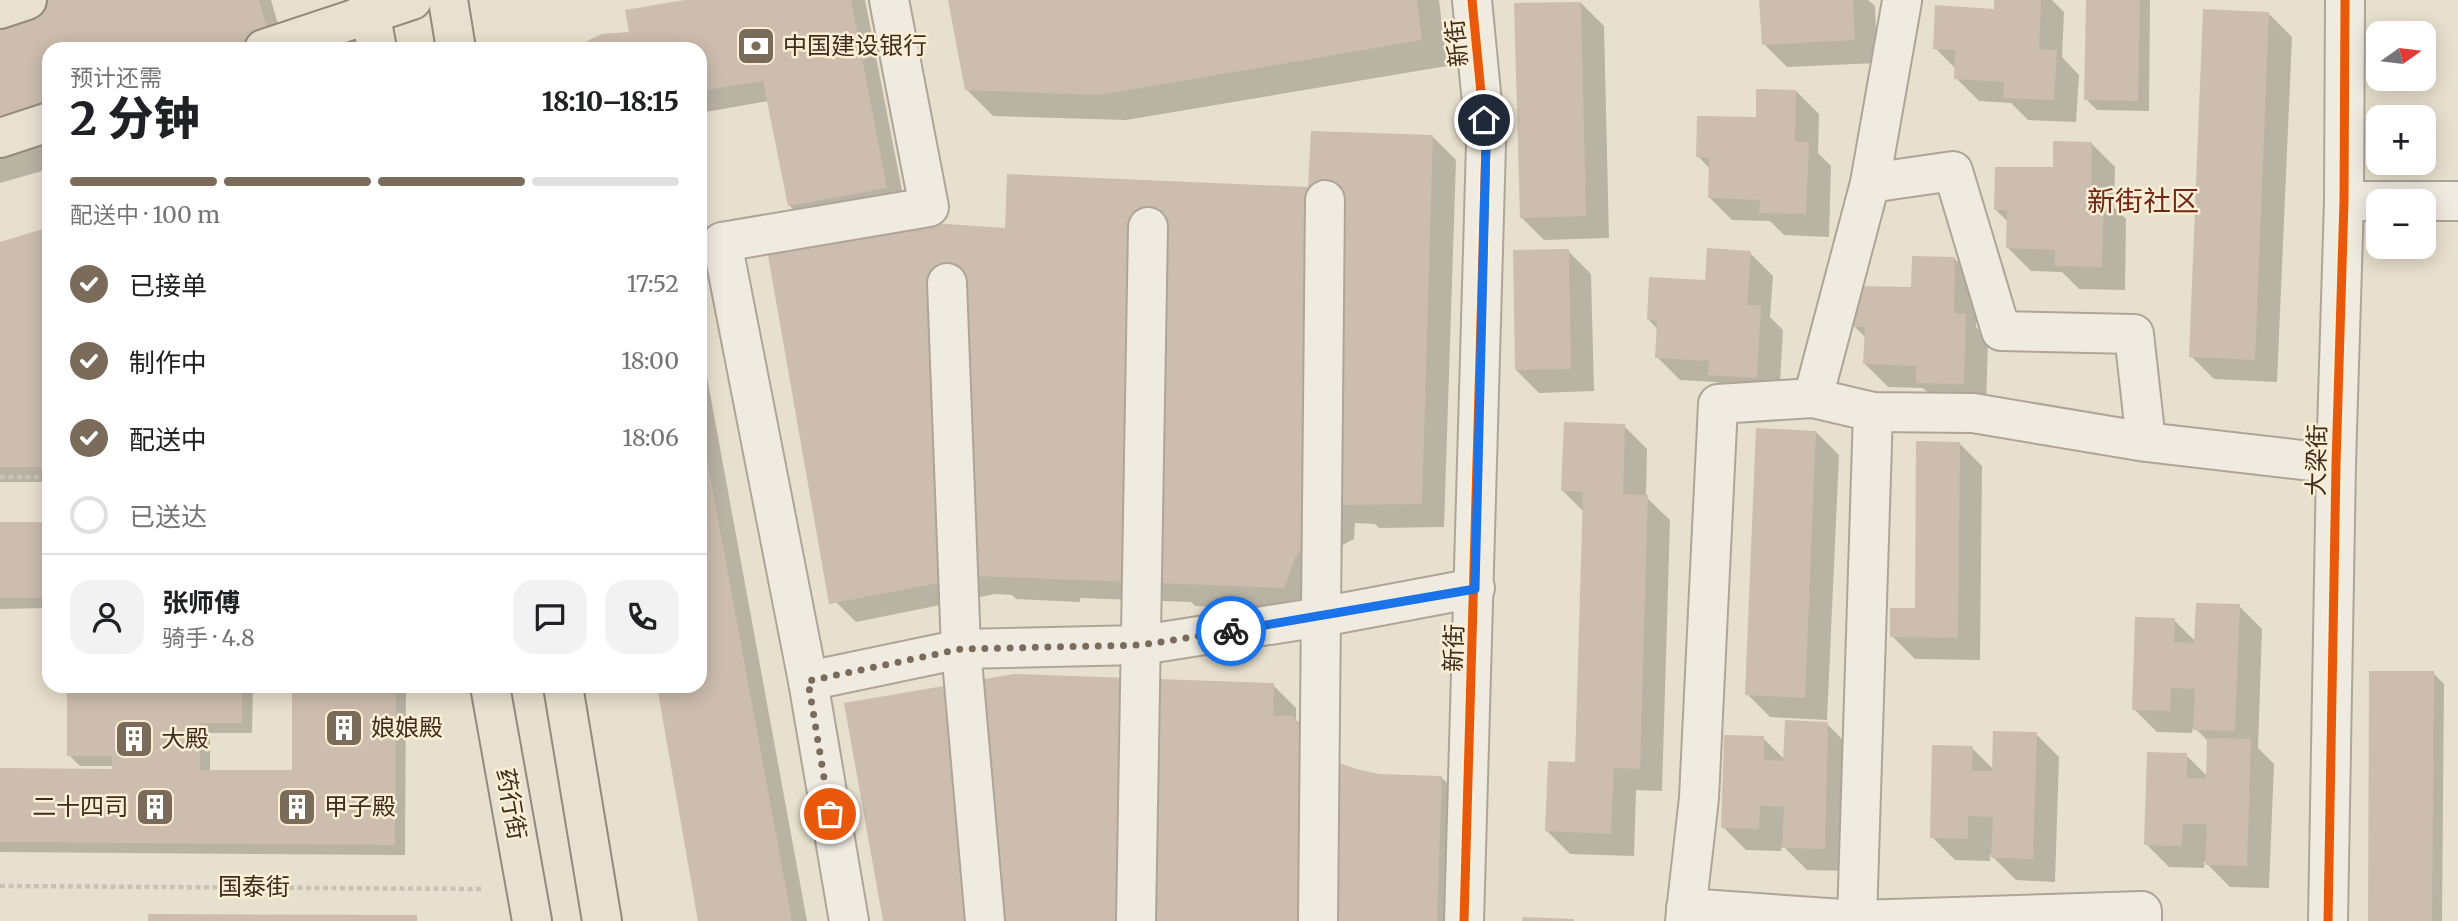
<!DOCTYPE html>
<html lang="zh">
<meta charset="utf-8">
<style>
body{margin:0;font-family:Merriweather,"Noto Sans SC",serif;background:#f2f2f2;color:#202124;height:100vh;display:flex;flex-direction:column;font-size:26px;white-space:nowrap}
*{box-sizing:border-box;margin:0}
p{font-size:23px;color:#757577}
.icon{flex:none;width:38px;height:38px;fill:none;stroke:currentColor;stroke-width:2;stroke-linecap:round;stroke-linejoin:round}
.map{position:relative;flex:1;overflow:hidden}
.sheet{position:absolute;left:42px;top:42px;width:665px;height:651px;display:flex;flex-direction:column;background:#fff;border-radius:21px;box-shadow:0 4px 18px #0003}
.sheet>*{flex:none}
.needle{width:46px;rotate:76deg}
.fabs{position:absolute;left:2366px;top:21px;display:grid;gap:14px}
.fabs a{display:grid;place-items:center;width:70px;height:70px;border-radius:14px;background:#fff;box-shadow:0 4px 18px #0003;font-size:35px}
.pin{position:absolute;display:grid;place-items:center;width:60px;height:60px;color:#fff;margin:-30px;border:4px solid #fff;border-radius:50%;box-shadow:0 2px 7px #0007}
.courier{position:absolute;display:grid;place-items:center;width:70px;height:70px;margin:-35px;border:5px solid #1a73e8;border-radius:50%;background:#fff;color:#222;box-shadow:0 2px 9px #0007}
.head em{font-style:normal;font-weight:800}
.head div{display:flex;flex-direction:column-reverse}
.head{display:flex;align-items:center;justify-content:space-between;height:119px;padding:0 28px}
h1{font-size:46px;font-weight:800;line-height:52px}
.bar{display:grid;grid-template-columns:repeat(4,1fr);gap:10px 7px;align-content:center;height:84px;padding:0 28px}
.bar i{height:9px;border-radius:5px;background:#e0e0e0}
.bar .current{background:#7a6b5b}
.bar p{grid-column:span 4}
.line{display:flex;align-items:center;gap:18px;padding:0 28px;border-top:2px solid #e0e0e0}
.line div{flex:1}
.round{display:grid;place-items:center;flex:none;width:74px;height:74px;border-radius:21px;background:#f2f2f2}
ol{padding:0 28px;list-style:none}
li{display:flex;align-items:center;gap:21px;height:77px}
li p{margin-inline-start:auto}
li .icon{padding:7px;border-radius:50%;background:#7a6b5b;color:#fff;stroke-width:4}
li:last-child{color:#757577}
li i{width:38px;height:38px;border:4px solid #e0e0e0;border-radius:50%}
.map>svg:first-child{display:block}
.shadow{fill:#0003}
.building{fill:#ccbdae}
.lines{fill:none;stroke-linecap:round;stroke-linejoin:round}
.minor-casing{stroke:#aea597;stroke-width:42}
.major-casing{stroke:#938a7e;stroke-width:42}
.path{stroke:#c9c1b7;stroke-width:4.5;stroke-dasharray:5 3.5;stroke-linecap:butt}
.minor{stroke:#f0ebe1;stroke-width:38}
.major{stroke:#e8e1d1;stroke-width:38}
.cycleway-casing{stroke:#faeed4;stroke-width:13}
.cycleway{stroke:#e8590c;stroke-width:9}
.done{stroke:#7a6b5b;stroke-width:7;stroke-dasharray:0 12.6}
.route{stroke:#1a73e8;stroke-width:9}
.labels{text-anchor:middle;stroke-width:5;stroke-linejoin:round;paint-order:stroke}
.street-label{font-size:24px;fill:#3f2c1d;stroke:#faeed4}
.poi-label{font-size:24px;fill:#3f2c1d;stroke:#faeed4;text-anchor:start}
.quarter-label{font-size:28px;fill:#712717;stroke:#faeed4}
</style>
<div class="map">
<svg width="2458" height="921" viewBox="0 0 2458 921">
<rect width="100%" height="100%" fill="#e8e0ce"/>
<g class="shadow">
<path d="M0 0H271L285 49H49V169L0 183Z"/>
<path d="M695 0H865L905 206 808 224 789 205 769 101 700 113V49H580L631 34Z"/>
<path d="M950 0H1439L1447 66 1126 120 993 116 967 90Z"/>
<path d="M1761 0H1868L1875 6 1877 63 1787 67 1764 44Z"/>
<path d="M1996 0H2052L2064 12 2062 57 2079 75 2076 122 2028 120 2011 103 1979 101 1956 78V69L1935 48 1995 11Z"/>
<path d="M2087 0H2150L2149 111 2097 110 2086 99Z"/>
<path d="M1581 3 1604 26 1609 238 1544 240 1521 217Z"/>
<path d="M2269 14 2292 37 2277 382 2214 379 2191 356Z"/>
<path d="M1796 91 1819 114 1818 153 1831 166 1829 237 1784 235 1770 221 1732 220 1709 197 1710 169 1698 156 1757 119Z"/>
<path d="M1433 137 1456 160 1444 527 1379 528 1375 524 1355 523 1354 539 1335 549 1303 606 1261 605 1260 609 1195 606 1191 602 1080 598V602L1016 599 1012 595 995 594 856 622 833 599 1006 230 1310 189Z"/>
<path d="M2092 144 2115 167 2114 207 2126 219 2125 290 2079 289 2062 272 2031 271 2008 248V222L1995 209Z"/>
<path d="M49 229V482H0V244Z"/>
<path d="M1568 251 1591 274 1594 391 1539 393 1516 370Z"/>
<path d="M1750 253 1773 276 1770 317 1783 330 1779 400 1733 397 1717 382 1680 380 1657 357 1658 330 1649 320Z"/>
<path d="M1955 259 1978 282 1976 327 1988 339 1986 407 1940 405 1923 388 1888 387 1865 364 1866 338 1855 327Z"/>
<path d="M700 370 707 377 807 921H700L659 686H700Z"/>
<path d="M1624 426 1647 449 1646 497 1670 520 1662 791 1636 790 1634 856 1570 854 1547 831 1576 764 1584 512 1563 491Z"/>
<path d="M1816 432 1839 455 1827 720 1770 717 1747 694Z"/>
<path d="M1959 443 1982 466 1980 660 1915 659 1892 636 1916 610Z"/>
<path d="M49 523V608L0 609V524Z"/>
<path d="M2239 606 2262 629 2258 748 2274 764 2269 888 2230 887 2204 861V868L2169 867 2146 844 2186 755 2208 777 2209 742 2193 726 2192 733 2157 732 2134 709 2174 620 2196 642Z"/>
<path d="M2433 673 2444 684 2442 921H2369Z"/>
<path d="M1273 685 1296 708V720L1312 736 1330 762 1379 776 1442 778 1465 801 1460 921H885Z"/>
<path d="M69 686H253L252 733H210V771L294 772V686H406L405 855 0 852V770L114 771V766H80L69 755Z"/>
<path d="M1827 724 1850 747 1847 871 1807 870 1782 845 1781 851 1746 850 1723 827 1763 738 1785 760Z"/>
<path d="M2036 734 2059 757 2055 882 2016 880 1990 854V861L1955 860 1932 837 1972 748 1994 770Z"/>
</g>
<g class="building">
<path d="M0 0H259L273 49H49V145L0 159Z"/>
<path d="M685 0H851L887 188 788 206 763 81 700 91V49H578L589 40 602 34 629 32 625 10Z"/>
<path d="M948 0H1417L1422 40 1099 95 965 90Z"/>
<path d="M1759 0H1853L1855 40 1762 45Z"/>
<path d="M1994 0H2041L2039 49 2057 50 2054 100 2003 98 2004 82 1954 79 1955 50 1933 49 1935 5 1994 9Z"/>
<path d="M2086 0H2140L2138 101 2084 100Z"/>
<path d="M1581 2 1586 216 1520 218 1514 3Z"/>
<path d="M2203 9 2269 12 2255 360 2189 357Z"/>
<path d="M1756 89 1796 90 1795 142H1809L1806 214 1759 213 1760 200 1708 198 1709 158 1696 157 1697 116 1756 117Z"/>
<path d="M1311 131 1433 135 1422 504 1337 505 1296 556 1284 588 975 576 829 604 766 244 902 221 1005 228 1007 174 1308 187Z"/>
<path d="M2053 141 2092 142 2091 194 2104 195 2102 267 2055 266V250L2006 248 2007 210H1994L1995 167H2053Z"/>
<path d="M49 227V467H0V242Z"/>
<path d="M1707 248 1751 251 1747 305H1761L1757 378 1708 375 1709 361 1655 358 1657 321 1647 320 1649 277 1705 280Z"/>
<path d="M1569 249 1571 369 1515 370 1513 250Z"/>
<path d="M1912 256 1955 257 1954 313 1966 314 1964 384 1916 383V366L1863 364 1865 327H1853L1855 286 1911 287Z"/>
<path d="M1564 422 1625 424 1623 494 1648 495 1640 769 1614 768 1611 834 1545 831 1548 761 1575 762 1583 492 1561 491Z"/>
<path d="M700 427H701L792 921H698L657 686H700Z"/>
<path d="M1756 428 1816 431 1805 698 1745 695Z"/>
<path d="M1916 441 1960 442 1958 638 1890 637V608H1915Z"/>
<rect x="0" y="522" width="49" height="76"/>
<path d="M2196 603 2240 604 2235 731 2193 730 2195 689 2171 688 2170 711 2132 710 2135 617 2175 618 2174 642 2194 643Z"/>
<path d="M2369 671H2434L2432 921H2368Z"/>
<path d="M1014 674 1274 683 1273 716 1293 715 1304 737 1331 760 1356 769 1379 774 1442 776 1437 921H883L844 703Z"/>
<path d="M67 686H242V723H200V770H292V686H396L395 845 0 842V768L112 769V756H67Z"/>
<path d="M1785 720 1828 722 1825 849 1782 848 1784 807 1760 806 1759 829 1721 828 1724 735 1764 736V760L1783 761Z"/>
<path d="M1993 731 2037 732 2033 859 1991 858 1993 817 1968 816V839L1930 838 1932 745 1973 746 1972 771H1992Z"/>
<path d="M2207 738 2251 739 2247 866 2205 865 2207 824H2183L2182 846 2144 845 2147 752 2187 753V778H2206Z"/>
<path d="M148 914 417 915V921H148Z"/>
<path d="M1523 917 1574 919V921H1522Z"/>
</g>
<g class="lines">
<defs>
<g id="minor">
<path d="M1870 183 1902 1"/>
<path d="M2344 201H2458"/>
<path d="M947 283 961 649 985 921"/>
<path d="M2146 442 2134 334 2001 331 1953 171 1870 183 1813 398 1873 412 1973 413 2146 442 2336 464"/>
<path d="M808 681 961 649 1141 645 1321 617 1475 588"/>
<path d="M1686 908 1857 920 2142 911V921"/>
<path d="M1857 920 1873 412"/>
<path d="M849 921 808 681 722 242 929 207 889 0"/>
<path d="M1136 921 1148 227"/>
<path d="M1318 921 1325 200"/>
<path d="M1464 921 1486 144 1472 0"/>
<path d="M1685 921 1699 798 1718 404 1813 398"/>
<path d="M2328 921 2336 464 2344 201 2345 0"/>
</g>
<g id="major">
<path d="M368 0 377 49"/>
<path d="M448 0 456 49"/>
<path d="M0 9 27 0"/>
<path d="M264 49 412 0"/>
<path d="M0 138 49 122"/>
<path d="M490 686 532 921"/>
<path d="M563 686 602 921"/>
</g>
</defs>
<use href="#minor" class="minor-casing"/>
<use href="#major" class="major-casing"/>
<g class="path">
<path d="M0 477H49"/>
<path d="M0 886 482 889"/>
</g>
<use href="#minor" class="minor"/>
<use href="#major" class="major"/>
<defs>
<g id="cycleway">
<path d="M1464 921 1486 144 1472 0"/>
<path d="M2328 921 2336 464 2344 201 2345 0"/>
</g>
</defs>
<use href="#cycleway" class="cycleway-casing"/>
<use href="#cycleway" class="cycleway"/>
</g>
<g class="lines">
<path class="done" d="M830 814 808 681 961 649 1141 645 1231 631"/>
<path class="route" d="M1231 631 1475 589 1486 144 1484 120"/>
</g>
<defs>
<symbol id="bank-square" viewBox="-11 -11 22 22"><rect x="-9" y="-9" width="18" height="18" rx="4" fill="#7a6b5b" stroke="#faeed4"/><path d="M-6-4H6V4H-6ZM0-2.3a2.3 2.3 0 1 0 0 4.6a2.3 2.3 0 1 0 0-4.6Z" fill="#fff"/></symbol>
<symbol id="building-square" viewBox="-11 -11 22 22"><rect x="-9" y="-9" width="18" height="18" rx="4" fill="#7a6b5b" stroke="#faeed4"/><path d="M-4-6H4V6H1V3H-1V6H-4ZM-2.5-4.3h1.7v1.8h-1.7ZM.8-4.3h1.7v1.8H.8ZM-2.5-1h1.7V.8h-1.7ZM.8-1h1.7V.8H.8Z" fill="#fff"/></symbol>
</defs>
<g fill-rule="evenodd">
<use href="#bank-square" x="734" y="24" width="44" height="44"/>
<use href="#building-square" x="322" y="706" width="44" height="44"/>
<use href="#building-square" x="112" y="717" width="44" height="44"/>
<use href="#building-square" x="133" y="785" width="44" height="44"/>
<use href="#building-square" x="275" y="785" width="44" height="44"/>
</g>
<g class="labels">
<g class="street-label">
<text transform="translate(1457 43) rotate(-96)" y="8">新街</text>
<text transform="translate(2317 460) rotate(-89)" y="8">大梁街</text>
<text transform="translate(1454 648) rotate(-88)" y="8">新街</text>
<text transform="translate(511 804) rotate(80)" y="8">药行街</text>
<text x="254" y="895">国泰街</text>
</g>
<g class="poi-label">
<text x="783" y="54">中国建设银行</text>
<text x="371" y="736">娘娘殿</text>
<text x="161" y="747">大殿</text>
<text x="128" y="815" text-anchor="end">二十四司</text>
<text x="324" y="815">甲子殿</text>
</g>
<g class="quarter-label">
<text x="2143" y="211">新街社区</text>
</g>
</g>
</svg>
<div class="fabs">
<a><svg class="needle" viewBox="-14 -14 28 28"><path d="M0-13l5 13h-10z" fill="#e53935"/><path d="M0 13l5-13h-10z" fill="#757577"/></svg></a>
<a>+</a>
<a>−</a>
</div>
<div class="pin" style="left:830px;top:814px;background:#ea580c"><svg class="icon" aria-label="bag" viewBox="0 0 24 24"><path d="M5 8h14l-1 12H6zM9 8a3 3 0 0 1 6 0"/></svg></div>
<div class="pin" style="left:1484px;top:120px;background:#1f2937"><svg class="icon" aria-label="home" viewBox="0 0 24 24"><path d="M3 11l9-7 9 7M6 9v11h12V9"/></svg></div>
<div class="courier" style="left:1231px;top:631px"><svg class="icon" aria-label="bike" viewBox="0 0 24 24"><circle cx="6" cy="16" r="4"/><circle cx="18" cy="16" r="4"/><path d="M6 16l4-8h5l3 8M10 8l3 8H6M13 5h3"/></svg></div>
<section class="sheet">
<div class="head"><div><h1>2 分钟</h1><p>预计还需</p></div><em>18:10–18:15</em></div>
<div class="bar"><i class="current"></i><i class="current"></i><i class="current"></i><i></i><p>配送中 · 100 m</p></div>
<ol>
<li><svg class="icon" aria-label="check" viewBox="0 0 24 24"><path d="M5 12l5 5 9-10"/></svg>已接单<p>17:52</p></li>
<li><svg class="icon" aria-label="check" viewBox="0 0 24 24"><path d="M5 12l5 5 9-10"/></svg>制作中<p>18:00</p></li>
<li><svg class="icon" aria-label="check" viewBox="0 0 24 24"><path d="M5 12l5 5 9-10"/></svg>配送中<p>18:06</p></li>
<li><i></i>已送达</li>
</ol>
<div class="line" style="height:126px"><a class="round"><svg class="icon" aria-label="person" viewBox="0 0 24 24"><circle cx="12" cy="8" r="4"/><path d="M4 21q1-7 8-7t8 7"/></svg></a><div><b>张师傅</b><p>骑手 · 4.8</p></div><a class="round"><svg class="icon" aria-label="chat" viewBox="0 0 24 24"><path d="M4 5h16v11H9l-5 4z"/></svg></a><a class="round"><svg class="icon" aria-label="phone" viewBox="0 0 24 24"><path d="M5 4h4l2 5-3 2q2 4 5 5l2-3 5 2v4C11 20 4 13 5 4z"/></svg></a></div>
</section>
</div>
